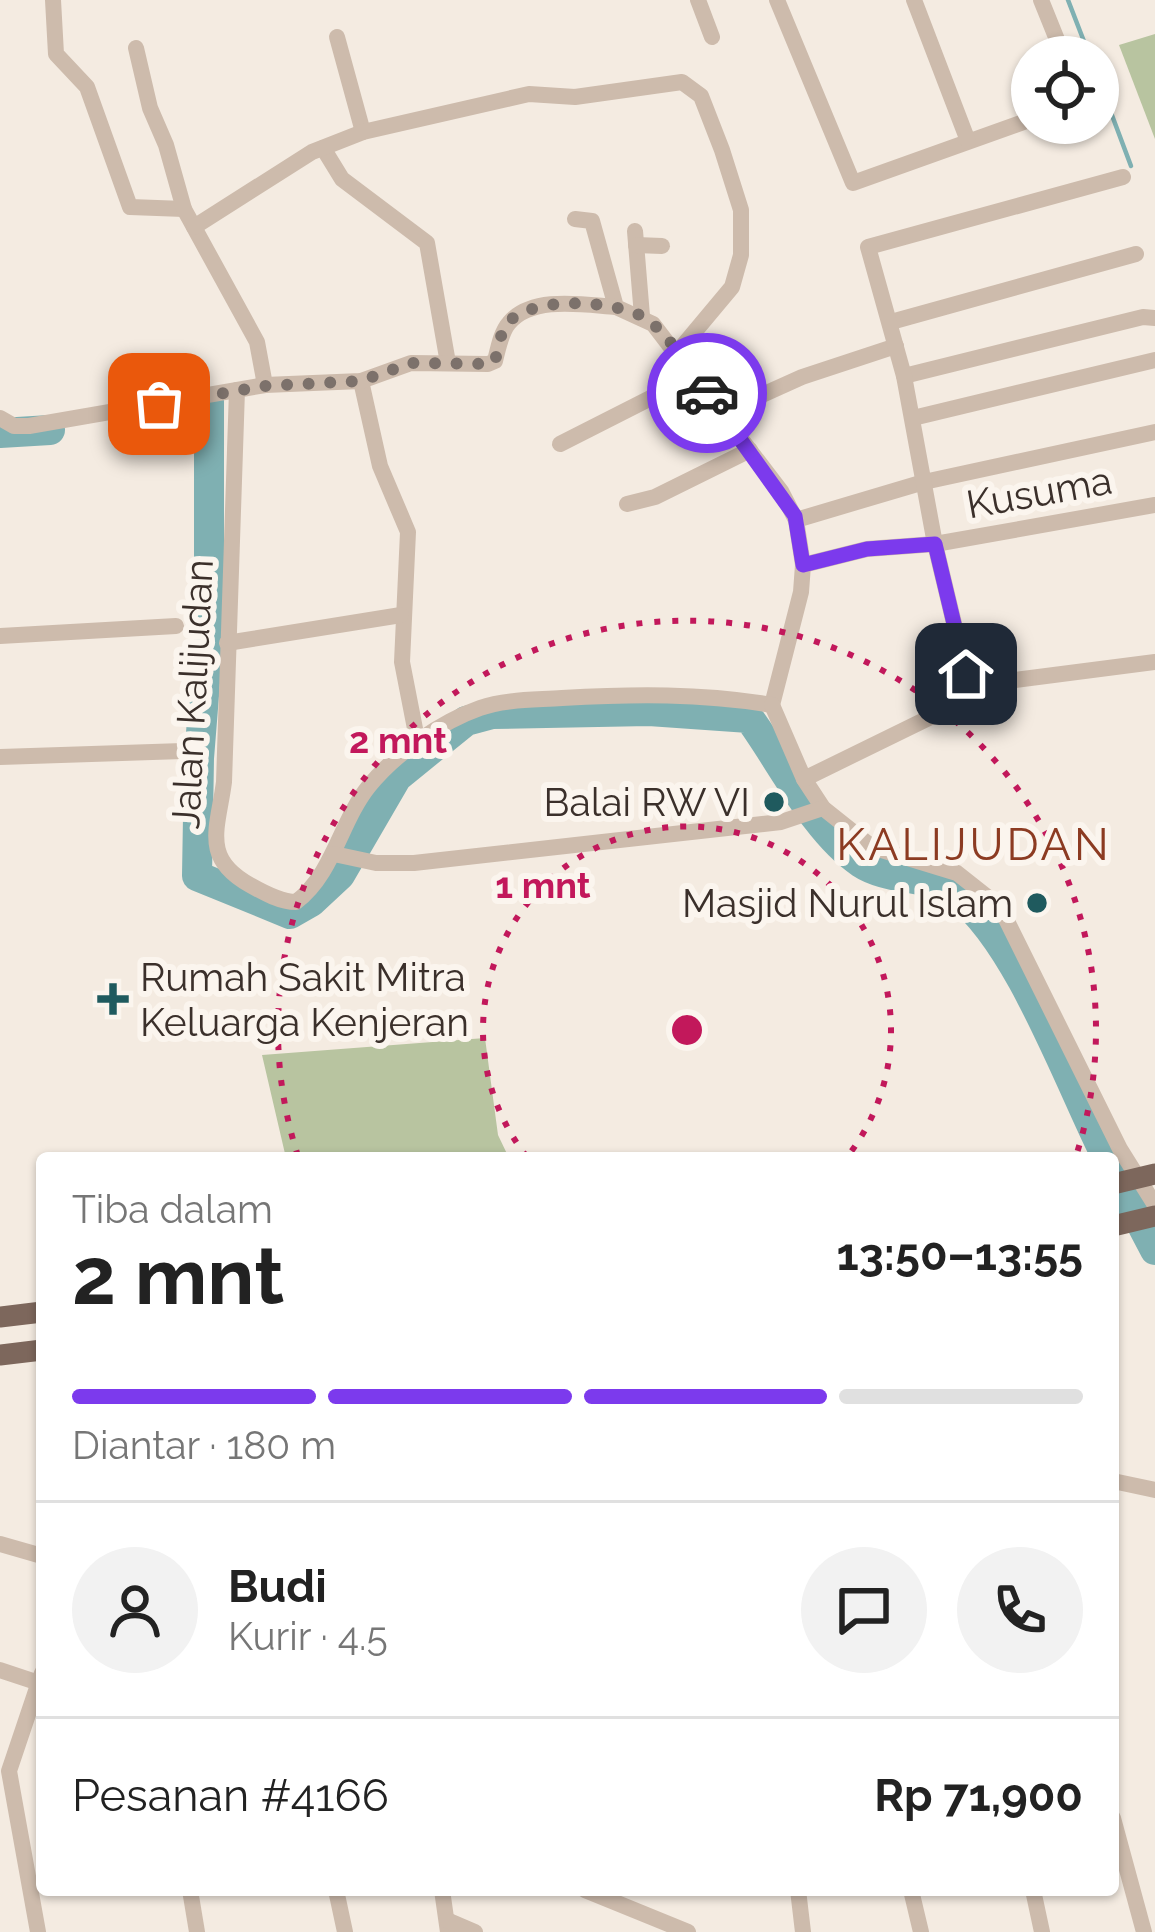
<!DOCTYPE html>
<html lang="id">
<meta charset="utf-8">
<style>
body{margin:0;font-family:Raleway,sans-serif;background:#f2f2f2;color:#222;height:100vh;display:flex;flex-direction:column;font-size:45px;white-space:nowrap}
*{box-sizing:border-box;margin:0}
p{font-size:39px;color:#767676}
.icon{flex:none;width:66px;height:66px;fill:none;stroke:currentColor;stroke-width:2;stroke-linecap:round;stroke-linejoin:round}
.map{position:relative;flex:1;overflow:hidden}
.panel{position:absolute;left:36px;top:1152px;width:1083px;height:744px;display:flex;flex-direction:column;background:#fff;border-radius:12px;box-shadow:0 3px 9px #0004}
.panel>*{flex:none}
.controls{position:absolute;left:1011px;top:36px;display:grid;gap:24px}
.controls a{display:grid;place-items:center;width:108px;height:108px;border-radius:50%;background:#fff;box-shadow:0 3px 9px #0004;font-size:60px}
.pin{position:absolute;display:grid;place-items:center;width:102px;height:102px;color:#fff;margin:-51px;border-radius:24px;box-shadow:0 6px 18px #0006}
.courier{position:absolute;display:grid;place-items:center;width:120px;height:120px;margin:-60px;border:9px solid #7c3aed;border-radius:50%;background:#fff;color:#222;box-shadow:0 3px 15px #0007}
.head em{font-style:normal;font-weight:700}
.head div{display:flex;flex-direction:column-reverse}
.head{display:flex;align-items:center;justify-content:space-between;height:204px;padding:0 36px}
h1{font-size:78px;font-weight:700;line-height:90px}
.bar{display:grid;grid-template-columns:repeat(4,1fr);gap:18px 12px;align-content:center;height:144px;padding:0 36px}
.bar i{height:15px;border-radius:9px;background:#e0e0e0}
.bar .active{background:#7c3aed}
.bar p{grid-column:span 4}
.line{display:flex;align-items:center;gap:30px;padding:0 36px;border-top:3px solid #e0e0e0}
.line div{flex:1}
.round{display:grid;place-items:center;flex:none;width:126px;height:126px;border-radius:63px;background:#f2f2f2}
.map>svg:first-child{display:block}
.green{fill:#b8c4a0}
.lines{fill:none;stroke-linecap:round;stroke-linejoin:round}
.stream{stroke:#7fb0b2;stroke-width:4.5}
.river{stroke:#7fb0b2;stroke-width:30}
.minor{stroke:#cdbbac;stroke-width:16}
.major{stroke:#7d675c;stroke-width:21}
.done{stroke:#7c716b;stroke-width:12;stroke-dasharray:0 21.6}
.route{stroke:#7c3aed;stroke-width:15}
.ring{fill:none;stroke:#c2185b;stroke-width:6;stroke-dasharray:6 12}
.poi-dot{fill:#1f5a5e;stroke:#fbf5ee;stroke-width:4.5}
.labels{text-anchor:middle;stroke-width:12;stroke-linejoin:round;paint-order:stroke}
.street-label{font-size:39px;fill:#3b302b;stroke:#fbf5ee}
.poi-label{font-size:39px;fill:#3b302b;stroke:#fbf5ee;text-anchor:end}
.quarter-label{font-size:45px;letter-spacing:3px;fill:#8c3b22;stroke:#fbf5ee}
.centre{fill:#c2185b;stroke:#fbf5ee;stroke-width:6}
.ring-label{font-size:36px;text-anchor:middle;font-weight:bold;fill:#c2185b;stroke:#fbf5ee;stroke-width:12;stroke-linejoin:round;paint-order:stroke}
</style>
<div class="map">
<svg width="1155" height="1932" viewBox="0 0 1155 1932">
<rect width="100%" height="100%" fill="#f4ebe1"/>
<g class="green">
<path d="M1155 34V139L1119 45Z"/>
<path d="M485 1038 498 1135 509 1158H286L262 1055Z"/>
</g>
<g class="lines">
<g class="stream">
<path d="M1068 0 1090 57"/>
<path d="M1098 78 1131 166"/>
</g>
<g class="river">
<path d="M174 408 209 402V633L199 758 197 876 290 914 311 902 340 875 397 777 466 721 492 714 649 711 749 718C782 763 815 832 861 863 888 881 932 875 957 895 1019 942 1070 1085 1107 1158"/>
<path d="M0 433 50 430"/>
<path d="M1113 1170 1155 1250"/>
</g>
<g class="minor">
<path d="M53 0 56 54 87 87 130 207 184 209"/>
<path d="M698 0 712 37"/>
<path d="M777 0 853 183 1032 119"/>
<path d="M914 0 968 141"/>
<path d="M1041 0 1064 57"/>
<path d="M337 37 363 132"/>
<path d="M136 48 150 108 166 145 184 209 257 342 265 385"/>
<path d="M323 148 342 179 427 243 448 363"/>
<path d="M575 219 592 221 616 307 653 324 676 354"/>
<path d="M194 227 312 152 363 132 529 94 575 97 682 82 701 96 722 150 741 210V255L732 287 676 354 781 491 796 520 803 565 801 592 772 705"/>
<path d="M635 231 642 316"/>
<path d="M636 245 662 246"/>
<path d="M891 322 1136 254"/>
<path d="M904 376 1143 317 1155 318"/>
<path d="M361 381 380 466 408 532 402 662 418 744"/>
<path d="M237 390 224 782C218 828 201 858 250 885 264 893 281 902 296 902 334 873 340 822 369 786 395 754 440 722 480 708 506 699 535 700 562 698 633 694 702 693 772 705"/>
<path d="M722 413 802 377 896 346"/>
<path d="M0 418 14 426H29L265 385 361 381 411 363 488 364 495 361C498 349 501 332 509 323 532 295 585 305 616 307"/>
<path d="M913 418 1155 360"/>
<path d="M560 444 694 376"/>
<path d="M627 504 655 497 750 450"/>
<path d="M796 520 924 482 1155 432"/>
<path d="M803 565 867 549 935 544 1155 505"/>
<path d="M0 636 176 626"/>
<path d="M227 643 401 615"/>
<path d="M969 686 1155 662"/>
<path d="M772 705 804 779 823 808 872 847 957 873 1000 907 1120 1149 1155 1205"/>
<path d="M0 757 183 751"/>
<path d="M804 779 945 710 969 686 935 544 904 376 868 247 1123 177"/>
<path d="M334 854 376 863H414L781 822 823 808"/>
<path d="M1113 1481 1155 1490"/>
<path d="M0 1544 42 1556"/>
<path d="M0 1670 42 1684"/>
<path d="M1113 1818 1144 1932"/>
<path d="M190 1890 197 1932"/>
<path d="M336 1890 345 1932"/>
<path d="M442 1890 448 1932"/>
<path d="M585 1890 688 1932"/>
<path d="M798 1890 803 1932"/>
<path d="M911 1890 921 1932"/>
<path d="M1033 1890 1042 1932"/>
<path d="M447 1920 475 1932"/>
<path d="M38 1932 9 1771 42 1673"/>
</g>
<g class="major">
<path d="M1113 1184 1155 1174"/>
<path d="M1113 1226 1155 1216"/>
<path d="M0 1317 42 1312"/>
<path d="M0 1355 42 1350"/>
</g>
</g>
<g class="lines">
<path class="done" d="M159 404 265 386 361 381 411 363 488 364 495 361C498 350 500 334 506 325 529 294 621 300 648 320 672 338 689 370 707 393"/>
<path class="route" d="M707 393 795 516 803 565 867 549 935 544 966 674"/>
</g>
<g class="ring">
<path d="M527 1157A204 204 0 1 1 847 1157"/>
<path d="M298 1156A409 409 0 1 1 1076 1156"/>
</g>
<g class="poi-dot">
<circle cx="774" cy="802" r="12"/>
<circle cx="1037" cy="903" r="12"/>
<path d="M107 981h12v12h12v12h-12v12h-12v-12h-12v-12h12z"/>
</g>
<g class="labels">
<g class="street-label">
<text transform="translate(1039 492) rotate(-10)" y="14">Kusuma</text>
<text transform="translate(192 694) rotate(-87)" y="14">Jalan Kalijudan</text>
</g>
<g class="poi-label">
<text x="750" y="816">Balai RW VI</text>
<text x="1013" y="917">Masjid Nurul Islam</text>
<text x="140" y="991" text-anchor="start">Rumah Sakit Mitra<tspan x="140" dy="45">Keluarga Kenjeran</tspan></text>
</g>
<g class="quarter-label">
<text x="974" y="860">KALIJUDAN</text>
</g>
</g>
<circle cx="687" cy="1030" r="18" class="centre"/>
<g class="ring-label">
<text x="398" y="753">2 mnt</text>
<text x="543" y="898">1 mnt</text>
</g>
</svg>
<div class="controls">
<a><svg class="icon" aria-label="locate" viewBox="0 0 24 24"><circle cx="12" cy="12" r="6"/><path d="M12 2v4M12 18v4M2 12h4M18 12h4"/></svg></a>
</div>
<div class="pin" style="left:159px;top:404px;background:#ea580c"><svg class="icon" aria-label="bag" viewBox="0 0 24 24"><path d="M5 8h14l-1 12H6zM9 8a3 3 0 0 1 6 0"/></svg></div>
<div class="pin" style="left:966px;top:674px;background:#1f2937"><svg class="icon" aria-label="home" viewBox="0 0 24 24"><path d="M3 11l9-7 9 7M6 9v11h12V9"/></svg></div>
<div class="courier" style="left:707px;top:393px"><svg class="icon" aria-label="car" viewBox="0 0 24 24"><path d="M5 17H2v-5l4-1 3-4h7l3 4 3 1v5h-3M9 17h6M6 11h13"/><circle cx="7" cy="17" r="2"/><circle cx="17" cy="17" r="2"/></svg></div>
<section class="panel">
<div class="head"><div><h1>2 mnt</h1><p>Tiba dalam</p></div><em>13:50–13:55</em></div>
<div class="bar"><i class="active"></i><i class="active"></i><i class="active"></i><i></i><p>Diantar · 180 m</p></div>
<div class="line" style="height:216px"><a class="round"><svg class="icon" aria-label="person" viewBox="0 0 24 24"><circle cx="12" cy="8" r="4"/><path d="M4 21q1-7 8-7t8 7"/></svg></a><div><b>Budi</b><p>Kurir · 4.5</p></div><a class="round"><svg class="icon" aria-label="chat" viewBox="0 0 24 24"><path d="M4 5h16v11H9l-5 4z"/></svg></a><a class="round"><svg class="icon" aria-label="phone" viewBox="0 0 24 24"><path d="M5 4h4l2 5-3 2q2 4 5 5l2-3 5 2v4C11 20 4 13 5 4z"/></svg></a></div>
<div class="line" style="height:156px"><div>Pesanan #4166</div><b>Rp 71,900</b></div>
</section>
</div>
